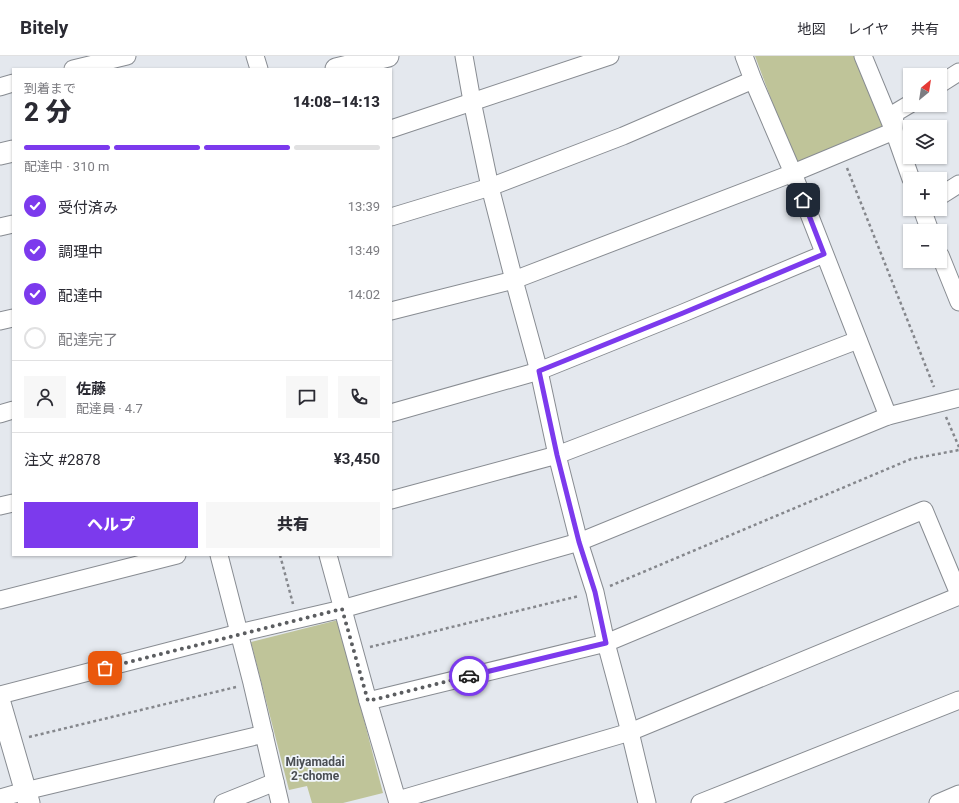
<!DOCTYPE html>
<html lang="ja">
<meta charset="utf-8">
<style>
body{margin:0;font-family:Roboto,"Noto Sans JP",sans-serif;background:#f7f7f7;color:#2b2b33;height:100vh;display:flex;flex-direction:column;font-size:15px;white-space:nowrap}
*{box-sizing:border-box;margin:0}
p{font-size:13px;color:#7c7c81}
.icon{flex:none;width:22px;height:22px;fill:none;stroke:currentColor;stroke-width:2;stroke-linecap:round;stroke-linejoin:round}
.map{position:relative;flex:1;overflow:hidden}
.drawer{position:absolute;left:12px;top:12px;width:380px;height:488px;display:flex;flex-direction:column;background:#fff;border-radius:0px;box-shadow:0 1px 3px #0004}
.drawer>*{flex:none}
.needle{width:26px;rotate:30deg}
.controls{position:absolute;left:903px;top:12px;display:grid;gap:8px}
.controls a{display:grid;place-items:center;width:44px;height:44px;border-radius:0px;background:#fff;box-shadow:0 1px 3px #0004;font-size:20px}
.pin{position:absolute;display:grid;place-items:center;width:34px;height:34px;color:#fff;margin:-17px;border-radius:8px;box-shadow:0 2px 6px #0006}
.courier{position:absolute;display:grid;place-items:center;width:40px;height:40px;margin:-20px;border:3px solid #7c3aed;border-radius:50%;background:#fff;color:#222;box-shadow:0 1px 5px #0007}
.overview em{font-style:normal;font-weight:800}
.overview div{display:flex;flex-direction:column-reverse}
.overview{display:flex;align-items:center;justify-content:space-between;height:68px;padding:0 12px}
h1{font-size:26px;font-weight:800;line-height:30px}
.bar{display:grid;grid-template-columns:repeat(4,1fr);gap:6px 4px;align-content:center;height:48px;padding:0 12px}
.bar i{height:5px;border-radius:3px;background:#e1e1e2}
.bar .selected{background:#7c3aed}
.bar p{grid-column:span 4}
.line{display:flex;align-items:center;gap:10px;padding:0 12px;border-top:1px solid #e1e1e2}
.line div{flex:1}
.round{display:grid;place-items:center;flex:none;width:42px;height:42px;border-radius:0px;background:#f7f7f7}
ol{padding:0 12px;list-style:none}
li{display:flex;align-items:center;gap:12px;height:44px}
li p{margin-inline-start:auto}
li .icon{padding:4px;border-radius:50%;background:#7c3aed;color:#fff;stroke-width:4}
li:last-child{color:#7c7c81}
li i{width:22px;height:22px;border:2px solid #e1e1e2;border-radius:50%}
.action{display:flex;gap:8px;margin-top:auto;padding:8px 12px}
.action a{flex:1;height:46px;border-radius:0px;background:#7c3aed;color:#fff;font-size:16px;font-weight:800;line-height:46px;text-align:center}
.action a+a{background:#f7f7f7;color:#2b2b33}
header{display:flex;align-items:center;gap:24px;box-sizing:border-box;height:56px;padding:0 20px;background:#fff;border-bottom:1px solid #e1e1e2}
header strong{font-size:19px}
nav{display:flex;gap:22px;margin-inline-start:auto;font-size:14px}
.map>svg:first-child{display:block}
.green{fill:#bfc499}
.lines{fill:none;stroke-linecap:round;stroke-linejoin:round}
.minor-casing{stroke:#888c92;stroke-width:19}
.tertiary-casing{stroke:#888c92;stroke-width:23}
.path{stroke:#85878c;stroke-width:2.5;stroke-dasharray:3 3;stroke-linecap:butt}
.minor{stroke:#fff;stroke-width:17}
.tertiary{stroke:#fff;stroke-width:21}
.done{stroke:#5b5d60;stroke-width:4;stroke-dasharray:0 7.2}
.route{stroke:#7c3aed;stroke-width:5}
.labels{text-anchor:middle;stroke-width:3.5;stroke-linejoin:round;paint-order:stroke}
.neighbourhood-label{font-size:12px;font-weight:bold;fill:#4a4e53;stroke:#f1f6fc}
</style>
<header>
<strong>Bitely</strong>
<nav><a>地図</a><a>レイヤ</a><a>共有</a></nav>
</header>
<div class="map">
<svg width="959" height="747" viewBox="0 0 959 747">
<rect width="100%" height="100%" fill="#e4e8ee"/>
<g class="green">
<path d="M755 0H855L886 74 796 110Z"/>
<path d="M338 564 383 737 343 747H312L307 730 289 734 251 586Z"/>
</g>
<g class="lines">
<defs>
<g id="minor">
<path d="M255 0 259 13"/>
<path d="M464 0 472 45 490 131 514 224 539 315 557 399 579 486 595 536 606 587 630 676 647 747"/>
<path d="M744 0 753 24 793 117 888 360"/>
<path d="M863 0 894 75 911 123"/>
<path d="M73 13 127 0"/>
<path d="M940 28 959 16"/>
<path d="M0 31 13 27"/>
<path d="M391 73 610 0"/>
<path d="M940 140 959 128"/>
<path d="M922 153 930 175"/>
<path d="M391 161 490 131 623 80 753 24"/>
<path d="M0 171 13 168"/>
<path d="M940 199 959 246"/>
<path d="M391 255 514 224 793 117 894 75 895 57 910 48"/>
<path d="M0 265 13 262"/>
<path d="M391 357 539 315 683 257 824 198"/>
<path d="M0 358 13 354"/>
<path d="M391 444 557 399 858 284"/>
<path d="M0 450 13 447"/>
<path d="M219 499 252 627 280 747"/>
<path d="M328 499 368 645 398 747"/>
<path d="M0 544 177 499"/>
<path d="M0 639 239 577 342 553 579 486 888 360 959 342"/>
<path d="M368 645 606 587 924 454 959 538"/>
<path d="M0 742 25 735 264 678"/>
<path d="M398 744 630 676 959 540"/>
<path d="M223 747 275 726"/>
<path d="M700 747 959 644"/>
<path d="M938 747 959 738"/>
</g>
<g id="tertiary">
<path d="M336 13 388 0"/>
<path d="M0 98 13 95"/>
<path d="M0 647 29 747"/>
</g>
</defs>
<use href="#minor" class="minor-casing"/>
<use href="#tertiary" class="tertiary-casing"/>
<g class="path">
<path d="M847 112 934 331"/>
<path d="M946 361 959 391"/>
<path d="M280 499 293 548"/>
<path d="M610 530 911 403 959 394"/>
<path d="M370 591 579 540"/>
<path d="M29 681 236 631"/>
</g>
<use href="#minor" class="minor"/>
<use href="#tertiary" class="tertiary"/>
</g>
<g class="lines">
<path class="done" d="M105 612 342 553 368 645 469 620"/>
<path class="route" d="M469 620 606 587 595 536 579 486 557 399 539 315 683 257 824 198 803 144"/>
</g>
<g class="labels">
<g class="neighbourhood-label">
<text x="315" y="710">Miyamadai<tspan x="315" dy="14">2-chome</tspan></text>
</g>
</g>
</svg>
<div class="controls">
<a><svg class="needle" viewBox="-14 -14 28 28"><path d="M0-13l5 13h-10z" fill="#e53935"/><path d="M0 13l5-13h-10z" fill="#7c7c81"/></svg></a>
<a><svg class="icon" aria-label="layers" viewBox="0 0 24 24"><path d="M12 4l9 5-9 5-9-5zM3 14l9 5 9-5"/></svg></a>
<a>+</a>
<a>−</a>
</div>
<div class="pin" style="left:105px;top:612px;background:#ea580c"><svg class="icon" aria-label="bag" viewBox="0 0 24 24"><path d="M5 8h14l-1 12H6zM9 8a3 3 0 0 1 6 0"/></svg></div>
<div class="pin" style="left:803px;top:144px;background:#1f2937"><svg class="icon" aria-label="home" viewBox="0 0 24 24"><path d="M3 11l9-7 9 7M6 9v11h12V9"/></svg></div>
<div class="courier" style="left:469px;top:620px"><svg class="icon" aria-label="car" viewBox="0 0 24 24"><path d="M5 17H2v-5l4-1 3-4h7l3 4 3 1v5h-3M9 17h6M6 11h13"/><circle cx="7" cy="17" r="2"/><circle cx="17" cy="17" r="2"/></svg></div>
<section class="drawer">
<div class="overview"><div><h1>2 分</h1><p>到着まで</p></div><em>14:08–14:13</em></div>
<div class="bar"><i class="selected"></i><i class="selected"></i><i class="selected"></i><i></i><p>配達中 · 310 m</p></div>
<ol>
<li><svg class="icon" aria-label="check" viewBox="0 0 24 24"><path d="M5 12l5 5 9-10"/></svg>受付済み<p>13:39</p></li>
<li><svg class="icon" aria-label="check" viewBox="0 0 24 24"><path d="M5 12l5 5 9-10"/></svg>調理中<p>13:49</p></li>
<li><svg class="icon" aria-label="check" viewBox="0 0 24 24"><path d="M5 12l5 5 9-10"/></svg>配達中<p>14:02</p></li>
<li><i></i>配達完了</li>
</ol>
<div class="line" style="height:72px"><a class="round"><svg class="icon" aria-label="person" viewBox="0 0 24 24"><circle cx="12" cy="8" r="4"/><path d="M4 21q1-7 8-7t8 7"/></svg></a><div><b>佐藤</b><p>配達員 · 4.7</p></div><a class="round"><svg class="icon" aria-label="chat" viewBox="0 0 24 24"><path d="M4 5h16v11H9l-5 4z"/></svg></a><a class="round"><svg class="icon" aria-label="phone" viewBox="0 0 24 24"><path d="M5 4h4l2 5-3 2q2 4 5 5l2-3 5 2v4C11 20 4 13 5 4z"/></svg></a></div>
<div class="line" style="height:52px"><div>注文 #2878</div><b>¥3,450</b></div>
<div class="action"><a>ヘルプ</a><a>共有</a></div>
</section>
</div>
